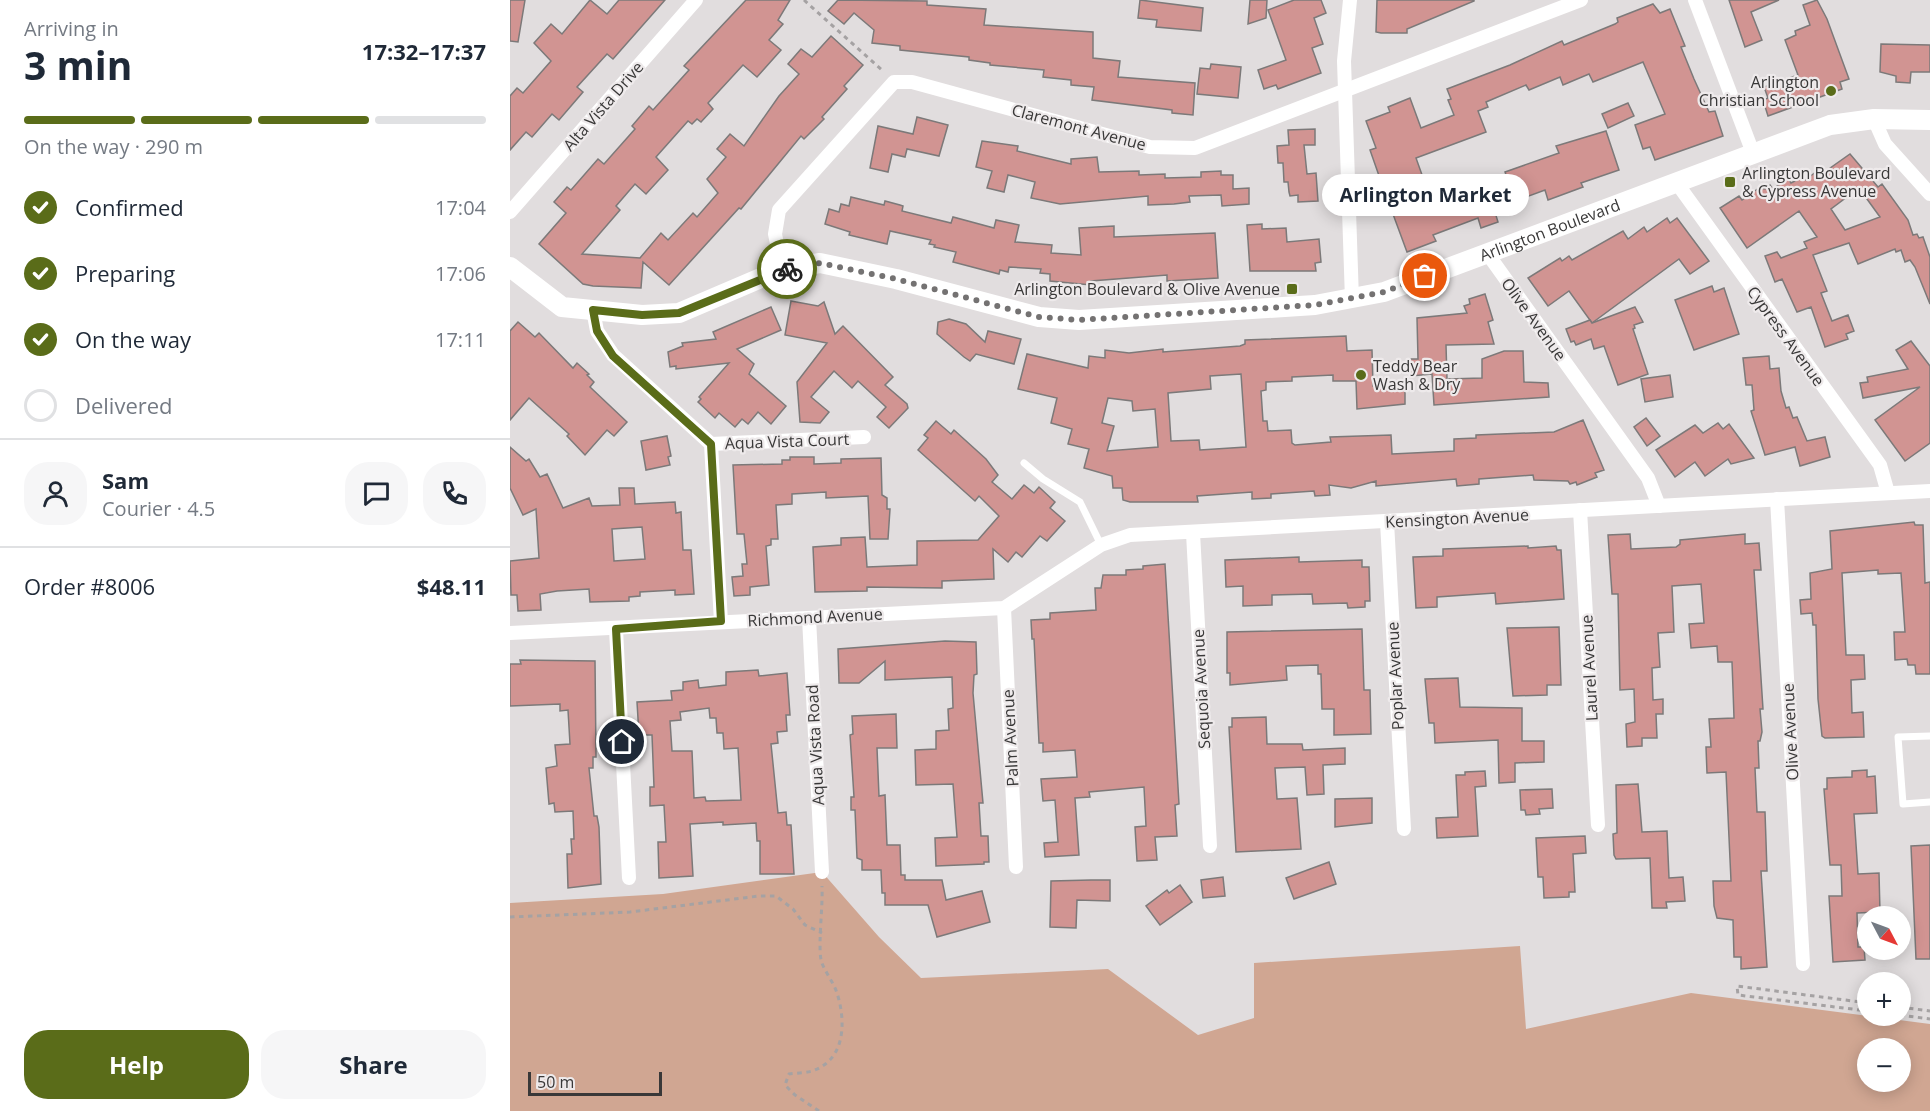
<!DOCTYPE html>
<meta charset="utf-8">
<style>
body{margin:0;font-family:"Open Sans",sans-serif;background:#f6f6f7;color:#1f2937;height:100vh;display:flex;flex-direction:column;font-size:22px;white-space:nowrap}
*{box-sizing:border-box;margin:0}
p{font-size:20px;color:#747a83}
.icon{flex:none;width:33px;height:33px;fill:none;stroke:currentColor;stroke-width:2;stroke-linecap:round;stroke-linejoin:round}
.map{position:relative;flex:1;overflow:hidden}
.sheet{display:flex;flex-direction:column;background:#fff;width:510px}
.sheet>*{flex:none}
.needle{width:39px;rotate:131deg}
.fabs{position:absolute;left:1347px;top:906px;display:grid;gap:12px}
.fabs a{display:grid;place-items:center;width:54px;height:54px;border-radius:50%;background:#fff;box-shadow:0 3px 15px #0003;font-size:30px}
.scale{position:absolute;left:18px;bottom:15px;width:134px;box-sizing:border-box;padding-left:6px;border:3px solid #393838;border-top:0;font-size:16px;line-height:21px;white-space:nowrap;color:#393838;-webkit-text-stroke:4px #eeeaeb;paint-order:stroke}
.pin{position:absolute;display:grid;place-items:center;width:51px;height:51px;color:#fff;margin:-26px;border:3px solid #fff;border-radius:50%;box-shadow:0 2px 6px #0007}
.courier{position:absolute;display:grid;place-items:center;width:60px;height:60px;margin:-30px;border:4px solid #5a6c19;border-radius:50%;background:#fff;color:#222;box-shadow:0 2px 8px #0007}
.bubble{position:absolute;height:42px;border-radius:21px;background:#fff;box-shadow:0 3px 15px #0003;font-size:20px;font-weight:700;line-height:42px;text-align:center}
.headline em{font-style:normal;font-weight:700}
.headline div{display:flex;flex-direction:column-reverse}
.headline{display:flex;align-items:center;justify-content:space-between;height:102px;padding:0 24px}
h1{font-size:39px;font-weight:700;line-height:45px}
.bar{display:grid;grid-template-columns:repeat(4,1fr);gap:9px 6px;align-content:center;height:72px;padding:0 24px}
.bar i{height:8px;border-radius:4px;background:#e0e1e3}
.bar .selected{background:#5a6c19}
.bar p{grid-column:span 4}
.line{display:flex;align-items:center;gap:15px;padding:0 24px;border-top:2px solid #e0e1e3}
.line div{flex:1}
.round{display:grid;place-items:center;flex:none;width:63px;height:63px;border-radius:24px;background:#f6f6f7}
ol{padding:0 24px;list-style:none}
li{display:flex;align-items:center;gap:18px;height:66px}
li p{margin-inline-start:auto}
li .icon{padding:6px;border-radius:50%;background:#5a6c19;color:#fff;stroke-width:4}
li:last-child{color:#747a83}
li i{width:33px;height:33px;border:3px solid #e0e1e3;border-radius:50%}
.primary-button{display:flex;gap:12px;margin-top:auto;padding:12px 24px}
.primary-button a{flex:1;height:69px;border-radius:24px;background:#5a6c19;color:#fff;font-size:24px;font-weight:700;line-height:69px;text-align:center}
.primary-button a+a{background:#f6f6f7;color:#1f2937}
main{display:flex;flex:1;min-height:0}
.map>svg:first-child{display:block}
.green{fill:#d0a692;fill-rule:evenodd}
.building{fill:#d19492;stroke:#7c7979;stroke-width:1.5;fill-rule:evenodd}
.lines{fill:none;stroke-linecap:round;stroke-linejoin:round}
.path{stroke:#a5a2a3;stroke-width:3;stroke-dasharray:4.5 4.5;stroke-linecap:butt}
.service{stroke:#fff;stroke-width:7}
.minor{stroke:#fff;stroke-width:14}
.secondary{stroke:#fff;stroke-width:20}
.done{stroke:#747272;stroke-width:6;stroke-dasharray:0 10.8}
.route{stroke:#5a6c19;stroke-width:8}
.poi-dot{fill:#5a6c19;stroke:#eeeaeb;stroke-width:2}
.labels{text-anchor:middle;stroke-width:4.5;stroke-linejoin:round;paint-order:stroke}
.poi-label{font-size:16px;fill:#393838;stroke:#eeeaeb;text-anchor:end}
.street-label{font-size:16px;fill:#393838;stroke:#eeeaeb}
</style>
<main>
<section class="sheet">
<div class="headline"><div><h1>3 min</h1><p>Arriving in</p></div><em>17:32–17:37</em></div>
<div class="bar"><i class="selected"></i><i class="selected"></i><i class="selected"></i><i></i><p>On the way · 290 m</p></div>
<ol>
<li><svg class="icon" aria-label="check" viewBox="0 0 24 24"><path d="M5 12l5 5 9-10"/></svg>Confirmed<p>17:04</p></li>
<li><svg class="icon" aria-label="check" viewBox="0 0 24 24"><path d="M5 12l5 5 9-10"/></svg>Preparing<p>17:06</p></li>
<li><svg class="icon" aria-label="check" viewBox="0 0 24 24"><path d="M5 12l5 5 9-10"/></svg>On the way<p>17:11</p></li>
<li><i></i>Delivered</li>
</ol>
<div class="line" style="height:108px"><a class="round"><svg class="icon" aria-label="person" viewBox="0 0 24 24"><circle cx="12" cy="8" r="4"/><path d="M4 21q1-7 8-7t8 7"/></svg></a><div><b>Sam</b><p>Courier · 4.5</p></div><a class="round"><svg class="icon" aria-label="chat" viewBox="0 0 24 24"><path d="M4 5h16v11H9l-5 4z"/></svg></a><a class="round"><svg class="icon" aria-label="phone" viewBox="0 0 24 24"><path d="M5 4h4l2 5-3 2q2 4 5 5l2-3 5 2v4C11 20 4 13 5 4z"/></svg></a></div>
<div class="line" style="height:78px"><div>Order #8006</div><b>$48.11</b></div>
<div class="primary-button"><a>Help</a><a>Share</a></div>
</section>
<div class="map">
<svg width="1420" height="1111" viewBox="0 0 1420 1111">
<rect width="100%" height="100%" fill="#e1ddde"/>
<path class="green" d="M312 872 369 937 411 978 598 969 688 1035 744 1018V963L1010 946 1016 1029 1181 993 1420 1024V1111H0V903L153 894ZM1358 1048H1390V1082H1358Z"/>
<g class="building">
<path d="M0 0H15L8 42 0 41Z"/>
<path d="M80 0 97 14 109 0H155L103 59 97 54 67 87 73 92 49 120 42 114 22 137 16 132 0 150V96L7 88 13 93 41 61 24 43 41 24 52 34Z"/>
<path d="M236 0H280L268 20 273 24 259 40 271 50 247 77 233 65 198 103 203 109 191 122 187 119 182 124 178 121 146 157 158 170 136 194 125 184 106 206 110 210 72 254 130 258 151 233 158 240 183 213 187 217 208 193 197 179 216 157 207 149 220 134 234 146 269 96 289 74 278 64 291 49 302 57 321 36 353 65 334 86 337 89 312 117 314 119 294 139 291 136 231 209 229 208 159 285 133 262 131 288 83 286 73 284 29 244 56 213 44 202 57 187 61 190 88 159 94 164 125 129 122 126 139 106 143 110 179 70 174 66Z"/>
<path d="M328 0 417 1V5L476 9 474 25 583 32V58L610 61 608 77 685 83 683 115 662 113V110L582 100 584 87 561 85V80L533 77 534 70 480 65V63L459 60V57L390 50V46L362 43 364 30 344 13 334 24 318 11Z"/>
<path d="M630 0 693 8 691 31 646 27 647 20 628 18Z"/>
<path d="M740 0H757L756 18 738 24Z"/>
<path d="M784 0H811L816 13 804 18 813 44 802 48 811 73 768 89 766 85 754 89 748 70 776 60 758 10Z"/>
<path d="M867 0H964V1L897 29V33H871L866 32Z"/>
<path d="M1219 0H1269L1241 12 1252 40 1235 47Z"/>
<path d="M1307 0 1317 19 1339 79 1330 82 1332 89 1258 116 1253 100 1258 98 1254 87 1288 75 1275 40 1286 35 1285 31 1300 25 1293 5Z"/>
<path d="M1143 4 1150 13 1160 9 1175 46 1171 47 1184 79 1199 112 1205 111 1213 136 1145 160 1140 147 1133 149 1125 125 1155 114 1133 62 1083 82 1079 74 1053 85 1050 77 1019 90 1016 85 976 102 978 107 968 111 976 132 906 158 922 203 934 199 936 205 969 195 971 199 980 196 988 222 971 228 968 218 923 235 926 241 897 252 880 206 868 211 862 195 874 190 860 150 866 148 856 121 880 112 878 107 900 98 911 128 944 115 938 100 941 99 937 89 1000 65 1052 41 1054 45 1105 24 1108 22 1107 18Z"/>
<path d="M1371 44 1420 45V72H1401L1400 83 1386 82V76L1370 72Z"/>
<path d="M701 64 731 67 728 98 687 94 690 68 700 69Z"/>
<path d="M1118 103 1124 116 1098 128 1092 114Z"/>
<path d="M407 117 438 125 429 156 397 149 395 157 382 154 378 172 360 168 368 126 403 134Z"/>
<path d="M805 129V145H794L797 174 806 173 808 201 788 202V195L780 196 779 192 778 182H774L773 163H768L767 146 779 145 778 130Z"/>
<path d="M1096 131 1109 170 1071 183 1073 187 1038 200 1035 190 1005 201 995 172 1049 153 1046 146Z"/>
<path d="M472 141 508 146 507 151 561 164V159L587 157 589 172 629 171V175L655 174V178L691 177V172L711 171V175H723V189L739 188V204L712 206 711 195 679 196 680 202 664 204 638 205V196L550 204 521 198 525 182 498 175 494 192 477 188 482 171 466 167Z"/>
<path d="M1340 154 1368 187 1372 184 1398 220 1403 235 1407 234 1409 238 1413 237 1420 257V304L1405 267 1400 260 1395 262 1391 250 1386 252 1385 249 1348 264 1339 243 1303 255 1317 291 1311 293 1322 321 1338 315 1344 331 1336 334 1338 339 1315 347 1301 307 1287 312 1272 279 1265 282 1255 256 1267 252 1271 258 1297 248 1294 242 1307 237 1289 211 1237 248 1210 208 1229 196 1232 200 1249 188 1255 189 1260 185 1263 189 1278 178 1281 183 1293 177 1295 180 1310 169 1313 173ZM1349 188 1370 217 1335 230 1321 209Z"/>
<path d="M341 197 374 205 375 201 390 205 393 206 392 211 441 223 443 217 484 228 486 220 509 225 505 242 542 245 541 253 571 255 569 228 604 226V237L705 233 708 278 657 281V275L581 281V285L540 281V274L530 273 531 269 499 267 498 272 490 270 489 274 443 262 446 252 424 247 425 245 419 244 421 240 380 231 377 244 339 235 340 232 315 224 319 209 329 212 331 204 339 206Z"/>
<path d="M1157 218 1160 223 1167 218 1199 261 1180 274 1169 259 1082 323 1059 291 1038 306 1018 278 1050 258 1052 261 1059 256 1062 260 1113 231 1118 239 1134 227 1137 232Z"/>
<path d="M752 224V229L776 228 777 242 809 239 811 262 805 263 806 271H740L737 225Z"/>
<path d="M1202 286 1204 292 1214 288 1229 334 1184 350 1165 300Z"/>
<path d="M975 294 983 320 978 322 984 344 936 345 937 379 972 378V359L994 351H1013L1014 382 1038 383 1039 397 924 405 922 374 901 376 900 359H908L907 318 957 313 954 306 960 304 959 299Z"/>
<path d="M281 301 308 306 314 302 325 334 333 326 383 377 375 385 397 404 398 408 379 428 367 417 376 407 348 381 342 388 324 371 301 397 319 412 310 423 290 422 287 382 317 343 275 335Z"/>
<path d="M261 307 271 330 227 349 244 364 239 374 276 406 261 424 248 412 238 424 232 419 225 427 209 413 205 418 188 402 191 399 189 397 219 363 166 369V366L160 367 158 352 173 346 172 343 206 339 203 332Z"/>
<path d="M1125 307 1133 322 1124 325 1125 328 1123 329 1138 374 1108 385 1094 346 1084 349 1081 339 1066 345 1064 341 1061 342 1056 329 1080 320 1082 323Z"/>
<path d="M439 319 456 324 475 342 478 331 511 339 504 364 466 354 460 361 454 357 427 334 428 322Z"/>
<path d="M8 322 25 337 29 333 63 368 67 363 79 374 77 375 84 382 80 387 117 422 104 436 97 430 75 455 57 436 59 434 19 398 0 420V331Z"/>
<path d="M836 336 837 351 862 350 863 386 895 384V404L847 409 846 381H823V375L782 377V381L756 382V390L751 391 753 421H757L758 431 781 430 782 443 785 445 821 442 820 437 881 435 882 454 944 451V439L966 438V435L1044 432 1073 420 1094 470 1085 473 1087 477 1067 485 1066 482 1060 484 1058 481 1024 480 1023 475 969 479V484L947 486 946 479 866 486V481L841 488 819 485 820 495 805 496 804 491 761 494V498L742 499V492L687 496 688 502H620L613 500 612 488H603L602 476 574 468 579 449 558 444 562 429 541 423 547 398 508 389 517 354 578 368 579 356 595 358V350L619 353 653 349V352L730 346 735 344V340ZM731 374 736 447 690 450 689 440 661 441 658 393 701 389 700 376ZM598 398 622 401 623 411 645 409 648 447 597 451 604 426 592 423Z"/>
<path d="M1401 341 1420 366V443L1395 461 1365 420 1410 387 1353 398 1350 383 1358 382 1357 377 1398 369 1386 350Z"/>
<path d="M1259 356 1260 369 1269 368 1271 391 1276 408 1279 407 1283 418 1287 417 1297 441 1315 437 1320 457 1290 466 1285 447 1255 455 1241 411 1244 410 1242 385H1236L1233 358Z"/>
<path d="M1160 375 1163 397 1135 402 1131 379Z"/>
<path d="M1136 418 1150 436 1137 446 1124 427Z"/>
<path d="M426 421 441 434 444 430 476 459 488 475 482 482 502 499 514 485 524 493 529 487 545 502 540 508 555 521 537 541 530 536 512 557 506 552 498 562 483 549 484 579 432 581V588L357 587V591L305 592 303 547 331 545V538L355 537 357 567 407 565V541L468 540 489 516 469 496 465 501 408 450 418 438 414 435Z"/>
<path d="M1208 423 1213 429 1219 424 1244 458 1221 464 1218 459 1195 476 1185 462 1165 477 1146 450 1185 425 1193 433Z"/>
<path d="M157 436 161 456 158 457 160 465 136 470 131 441Z"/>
<path d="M0 447 16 461 19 459 30 477 37 474 53 508 79 498 82 506 110 505 109 488H124L125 504 165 502 166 513 171 512 173 550H181L184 594 165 595V590L130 592V596L119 597V601L80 602 79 589 47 591 30 594 31 610 8 611 7 595H1L0 561 29 558 26 509 13 515 0 488ZM132 527 135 559 104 561 102 529Z"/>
<path d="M280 457H304V464L331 463V459L371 458 372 495 377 498V509H380L378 539H360L358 496 316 498V492L282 494V504L266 505 268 539H261V545L256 546 259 585 240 587V595L224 596 222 577 233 576 232 564H237L234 534H227L223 465 272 464V460H280Z"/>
<path d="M1404 522 1405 525H1413L1415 583 1420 582V674H1406L1405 665H1398L1397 659 1385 660 1384 632H1395L1391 573 1368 574V570L1332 573 1336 655H1354L1355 679 1341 680 1342 713 1353 712 1354 737 1315 738 1312 736 1308 699 1306 625H1303L1302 613 1291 614 1290 600 1301 599 1300 573 1322 569 1320 531Z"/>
<path d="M1120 534 1121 549 1166 547 1170 544V540L1235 534V544L1249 543 1251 570H1244L1253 709H1250L1252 732 1250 741H1248L1249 768H1245L1247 812H1255L1257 871H1251L1257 967 1231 969V957H1224L1223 920 1207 918 1204 906 1203 881H1221L1216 772 1197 773 1196 747H1201L1199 719 1224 718 1223 689 1222 662H1208L1207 646 1181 648 1179 624 1194 623 1191 584 1162 586 1164 632 1148 633 1150 667 1142 668 1143 700 1153 699V714H1146L1147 738H1132V746L1117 747 1116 724 1125 722 1124 689 1110 690 1108 594H1102L1098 535Z"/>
<path d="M1018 546V548L1046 546 1047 550H1051L1054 599 986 604 985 593 927 597V607L906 608 903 557 933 556V549Z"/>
<path d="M789 557V562L852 560V567H859L860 601H855V607L838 608 837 603 803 604 802 594 762 595V605L733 606V586L716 587 715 560Z"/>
<path d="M655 564 669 804 665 805 667 836 645 837 647 860 627 861 625 827 636 826 634 787 579 792 580 797 565 798 569 855 535 857 534 843 548 842 545 800 533 801 531 779 567 777 565 750 533 752V743H529L524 639H522L521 620 540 619V613L586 610 585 588H591L593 575H616V570L633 569V566Z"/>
<path d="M1049 627 1051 685H1037V695L1003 696 997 628Z"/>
<path d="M852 629 854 690H860L861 734 824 735V709H812L811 674H808V665L776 666 777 680 720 685V673H717V632Z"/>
<path d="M435 641 466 642 467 674 464 675 463 693 473 803H469L471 836H478L479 862H474V864L426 866 425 838 447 837 443 784 406 785 405 750 426 749V731L439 730 438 709 443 708 442 677 375 680V661L349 683H329L328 649Z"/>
<path d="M10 660 85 661 86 757H83V768H79L84 816H87L89 827 91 884 58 888 57 854H62L61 839H64L63 811 45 812 44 803 39 804 36 768 47 766 45 745 60 744 58 710 50 711V704L0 706V664H11Z"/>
<path d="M248 670 249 676 277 673 280 715H276L277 731 267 732 268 743 261 744 268 813 276 812 277 825H281L284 874H250V841H247L246 823 213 825V822L180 824 183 876 149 878 148 842H156L154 805 140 806V787H144L142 735H129L127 702 162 700 161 691 173 690V682L188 680 189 688 216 685V672ZM199 708 200 718H206L207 733H213L214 749 228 748 231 800 196 801 195 797 184 798 182 751H162L160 721 171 720 170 712Z"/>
<path d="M948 678 950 707 1012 708V741H1034V762L1005 763V782L989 783 988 740 925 743 924 723H919L915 679Z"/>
<path d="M386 714 387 748H367L369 796 375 795 377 845H390L391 875H395V880H432L436 900 472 891 480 922 427 937 418 905H375V893H372L371 870H352V860L347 858 345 810H341V797H344L340 735 343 734 342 716Z"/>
<path d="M756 717 757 744H792L793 750 835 748V764L813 765 814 794 797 795 795 767 765 768 767 799 787 798 791 849 726 852 719 727H722V718Z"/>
<path d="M1357 770V777L1365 776 1367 813 1344 814 1348 874 1369 873 1370 912 1347 913 1348 947H1354L1355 960 1323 962 1319 896H1332L1331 865H1320L1314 789H1317V778L1342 777V771Z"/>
<path d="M975 771 976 786 965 787 968 836 927 838 926 818 948 817 946 775H955V772Z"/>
<path d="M1128 784 1132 832 1157 831 1159 878 1173 877 1175 901 1156 902 1157 908H1142L1140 858 1106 859 1104 855 1103 834 1107 833 1106 785Z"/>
<path d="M1042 789 1043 808 1029 809 1030 814 1016 815 1015 810H1011L1010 790Z"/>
<path d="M862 798V823L825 827V799Z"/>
<path d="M1075 836 1076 853 1063 854 1065 892H1059V897L1034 898 1033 877H1028L1026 838Z"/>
<path d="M1420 845V959H1406L1401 846Z"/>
<path d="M819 862 826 884 784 899 776 878Z"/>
<path d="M713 877 715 896 693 898 691 880Z"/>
<path d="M581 880H600V901L567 900 566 928 540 927 541 881Z"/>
<path d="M670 885 682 902 650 925 636 906 657 890 659 893Z"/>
</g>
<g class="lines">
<g class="path">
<path d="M294 0 374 72"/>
<path d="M0 917 120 912 249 896H266L283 909 295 925 312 933"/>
<path d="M1358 1003 1227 986 1228 995 1358 1011"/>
<path d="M1390 1007 1420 1011"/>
<path d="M1390 1015 1420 1019"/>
<path d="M309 1111 285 1095 275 1085 279 1074C286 1073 295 1073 302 1071 336 1060 336 1021 327 993 323 981 314 971 311 960 308 941 313 908 312 886"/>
</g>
<g class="service">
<path d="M514 463 533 479 570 502 591 545"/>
<path d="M1420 736 1388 737 1393 804 1420 802"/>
</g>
<g class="minor">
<path d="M840 0 834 61 842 300"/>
<path d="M1185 0 1243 153"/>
<path d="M1364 119 1375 144 1420 194"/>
<path d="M1166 182 1370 465 1378 493"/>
<path d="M0 212 186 0"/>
<path d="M977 253 1138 478 1149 506"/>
<path d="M272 269 265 234 269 210 384 82H402L640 147 685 148 1071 0"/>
<path d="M83 310 87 331 103 355 201 444 211 622"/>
<path d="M201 444 354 437"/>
<path d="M1267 499 1293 964"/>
<path d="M1070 510 1088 825"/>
<path d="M877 522 894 829"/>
<path d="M683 533 700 846"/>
<path d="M494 608 506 867"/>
<path d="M299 618 312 872"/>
<path d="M106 629 119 878"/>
<path d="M0 633 494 608 591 545 620 535 1420 491"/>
</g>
<path class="secondary" id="s1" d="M0 267 52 307 132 315 169 313 272 269 310 263 386 279 529 317 569 320 805 305 874 292 1320 125 1364 119 1420 120"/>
</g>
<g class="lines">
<path class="done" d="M277 269 310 263 386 279 529 317 569 320 805 305 874 292 915 276"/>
<path class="route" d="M112 742 106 629 211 621 201 444 103 356 87 331 83 310 132 315 169 313 277 269"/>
</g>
<g class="poi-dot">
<circle cx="1321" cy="91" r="6"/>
<rect x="1214" y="176" width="12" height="12" rx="3"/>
<rect x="776" y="283" width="12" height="12" rx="3"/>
<circle cx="851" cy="375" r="6"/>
</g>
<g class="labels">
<g class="poi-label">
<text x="1309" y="88">Arlington<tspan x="1309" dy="18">Christian School</tspan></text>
<text x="1232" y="179" text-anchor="start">Arlington Boulevard<tspan x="1232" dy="18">&amp; Cypress Avenue</tspan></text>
<text x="770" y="295">Arlington Boulevard &amp; Olive Avenue</text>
<text x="863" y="372" text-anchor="start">Teddy Bear<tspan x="863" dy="18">Wash &amp; Dry</tspan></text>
</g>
<g class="street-label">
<text transform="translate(93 106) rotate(-49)" y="6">Alta Vista Drive</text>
<text transform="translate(569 127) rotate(15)" y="6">Claremont Avenue</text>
<text dy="6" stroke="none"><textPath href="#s1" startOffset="1083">Arlington Boulevard</textPath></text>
<text transform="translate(1024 319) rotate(54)" y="6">Olive Avenue</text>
<text transform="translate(1276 336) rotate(54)" y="6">Cypress Avenue</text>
<text transform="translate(277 441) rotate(-2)" y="6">Aqua Vista Court</text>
<text transform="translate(947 518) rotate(-3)" y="6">Kensington Avenue</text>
<text transform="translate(305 617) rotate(-3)" y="6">Richmond Avenue</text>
<text transform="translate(1079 668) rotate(-93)" y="6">Laurel Avenue</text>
<text transform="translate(885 676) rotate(-93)" y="6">Poplar Avenue</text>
<text transform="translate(691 689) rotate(-93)" y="6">Sequoia Avenue</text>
<text transform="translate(1280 732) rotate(-93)" y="6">Olive Avenue</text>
<text transform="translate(500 738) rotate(-93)" y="6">Palm Avenue</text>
<text transform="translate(305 745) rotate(-93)" y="6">Aqua Vista Road</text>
</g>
</g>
</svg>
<div class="fabs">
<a><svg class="needle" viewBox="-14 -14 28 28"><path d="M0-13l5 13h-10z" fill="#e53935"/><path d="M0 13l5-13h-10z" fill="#747a83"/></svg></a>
<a>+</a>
<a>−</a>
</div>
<div class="scale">50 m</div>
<div class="pin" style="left:915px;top:276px;background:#ea580c"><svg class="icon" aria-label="bag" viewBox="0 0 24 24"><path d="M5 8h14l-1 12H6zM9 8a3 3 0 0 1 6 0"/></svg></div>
<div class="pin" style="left:112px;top:742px;background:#1f2937"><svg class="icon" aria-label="home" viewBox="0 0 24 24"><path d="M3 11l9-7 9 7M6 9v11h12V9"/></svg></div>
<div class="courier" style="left:277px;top:269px"><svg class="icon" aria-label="bike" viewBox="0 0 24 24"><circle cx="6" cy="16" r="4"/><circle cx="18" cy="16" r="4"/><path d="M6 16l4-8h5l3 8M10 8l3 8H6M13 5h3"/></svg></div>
<div class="bubble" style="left:812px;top:174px;width:207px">Arlington Market</div>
</div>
</main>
